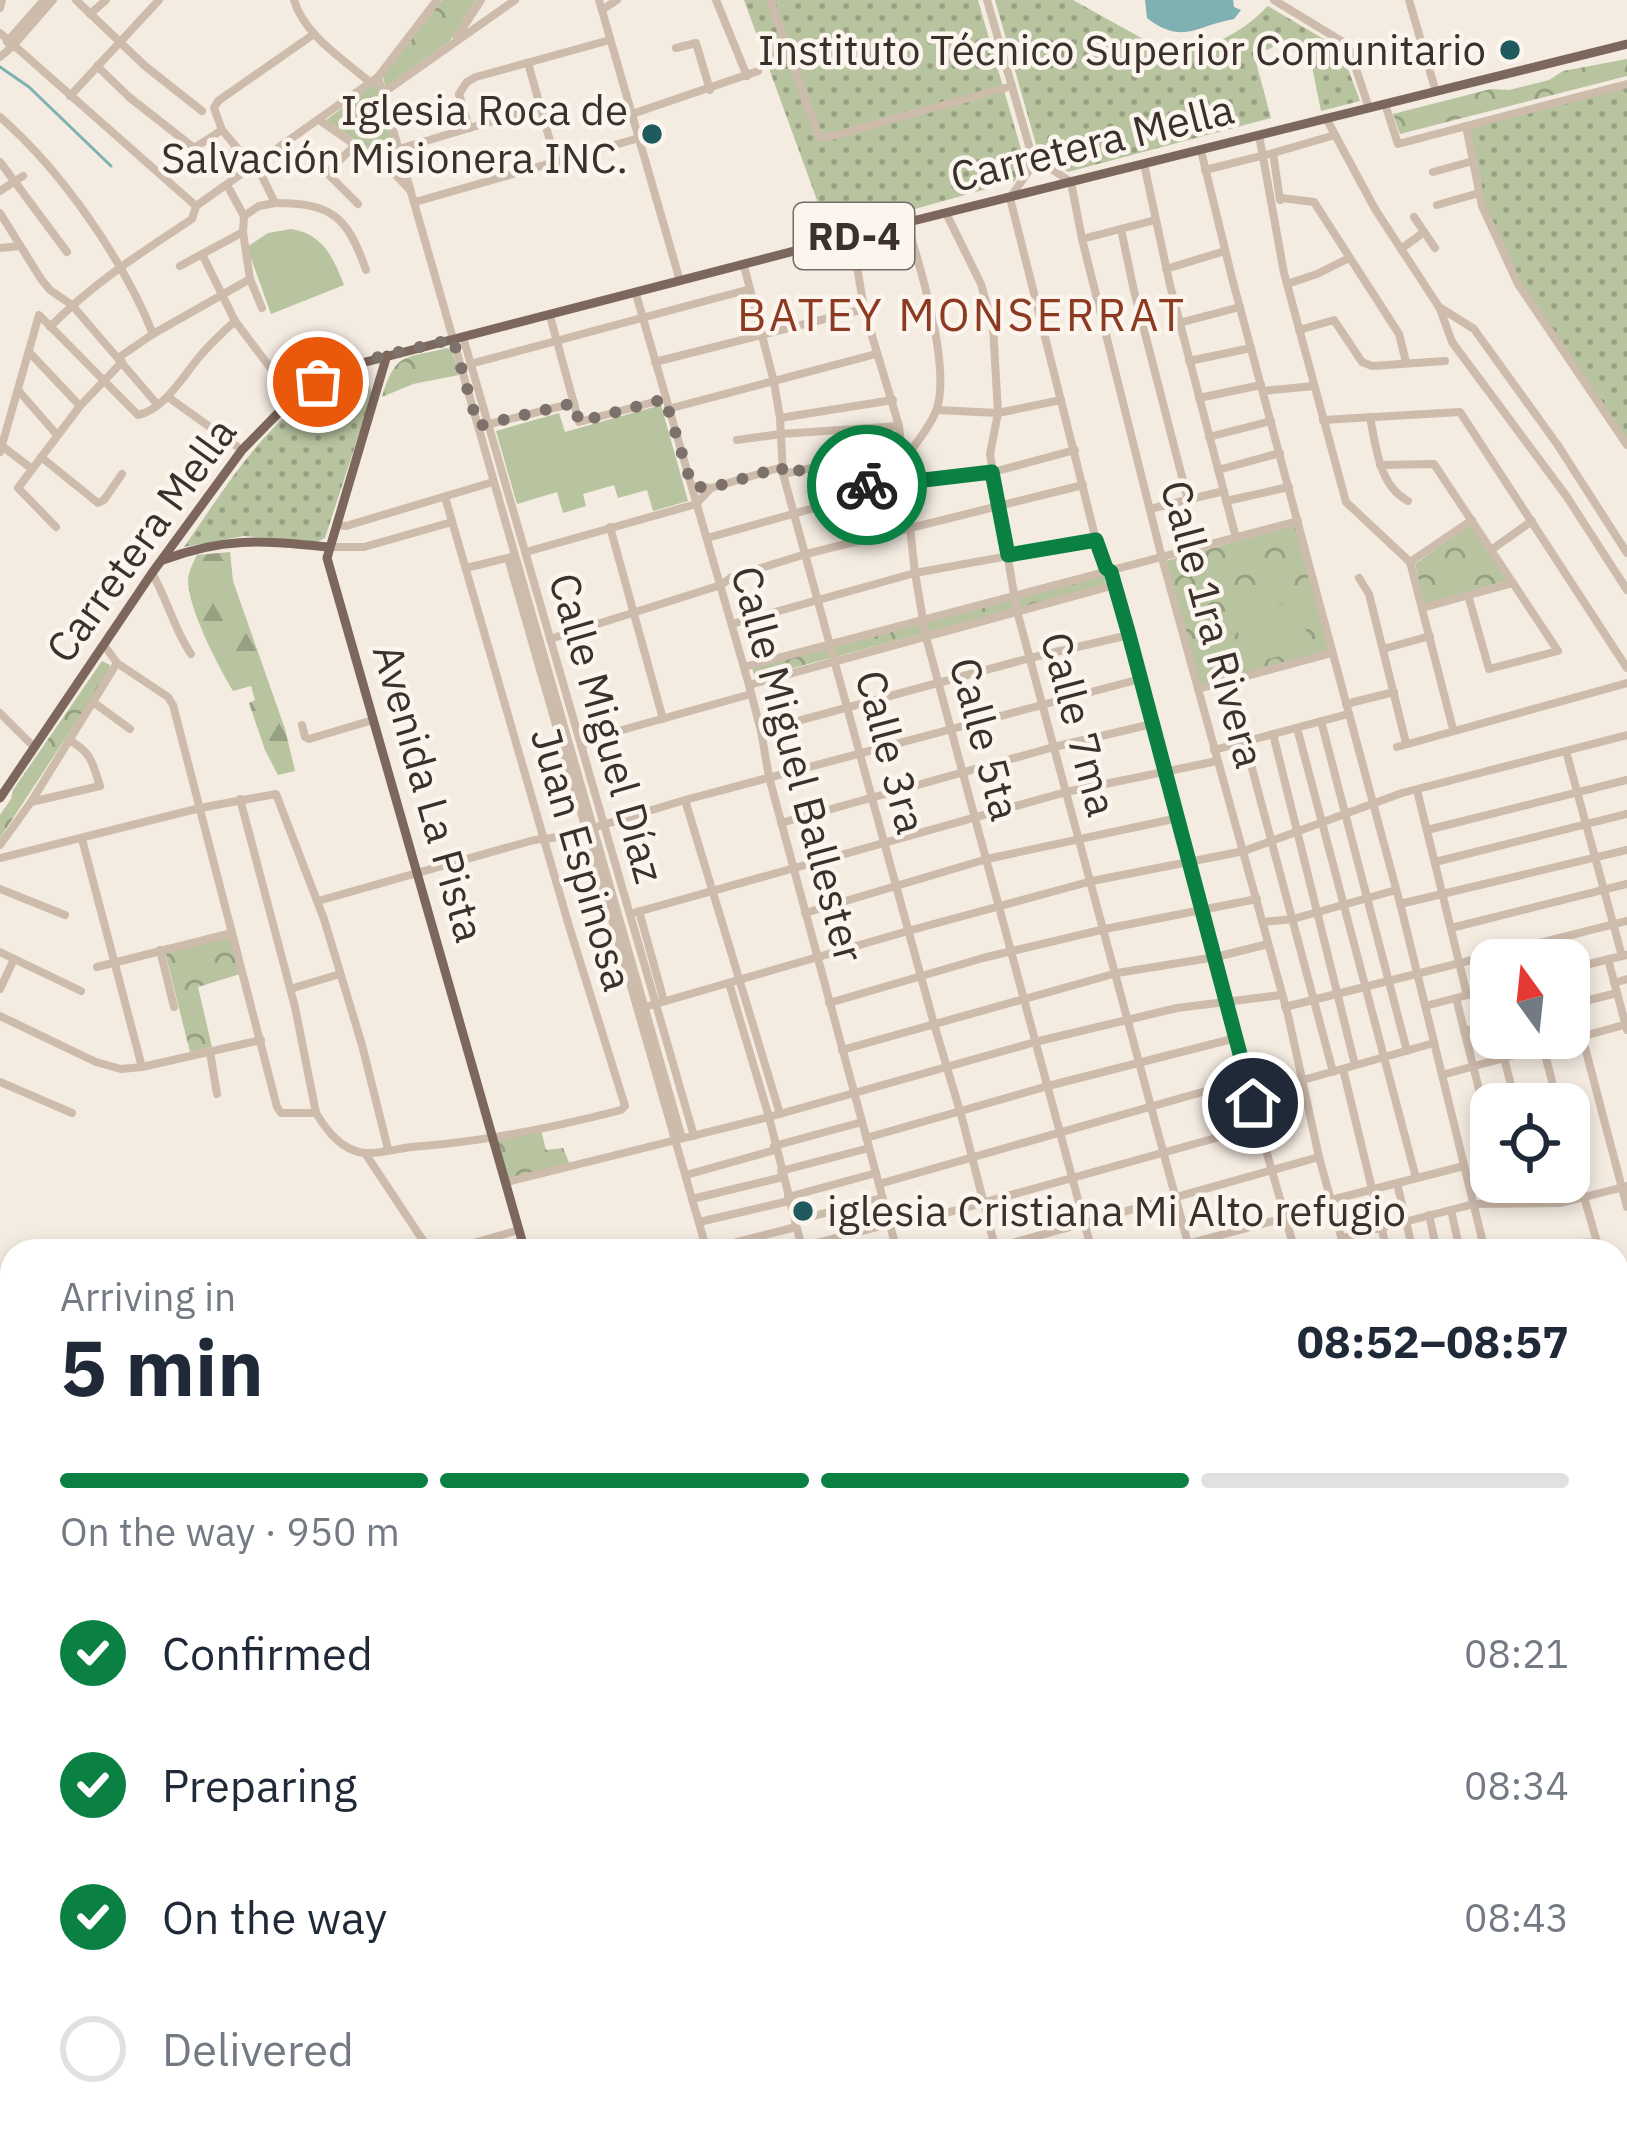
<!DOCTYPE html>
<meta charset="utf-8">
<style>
body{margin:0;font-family:"IBM Plex Sans",sans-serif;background:#f6f6f7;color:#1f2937;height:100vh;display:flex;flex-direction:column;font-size:45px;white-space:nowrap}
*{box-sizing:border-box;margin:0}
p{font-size:39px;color:#747a83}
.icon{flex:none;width:66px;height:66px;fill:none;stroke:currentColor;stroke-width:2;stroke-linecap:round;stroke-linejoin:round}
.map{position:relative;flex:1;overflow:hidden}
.side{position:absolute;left:0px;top:1239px;width:1629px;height:900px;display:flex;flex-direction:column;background:#fff;border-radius:36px 36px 0 0;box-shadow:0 6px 18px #0003}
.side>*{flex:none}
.needle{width:78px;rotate:345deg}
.buttons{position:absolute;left:1470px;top:939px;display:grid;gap:24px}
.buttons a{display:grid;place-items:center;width:120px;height:120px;border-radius:24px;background:#fff;box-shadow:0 6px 18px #0003;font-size:60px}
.pin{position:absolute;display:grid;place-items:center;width:102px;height:102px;color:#fff;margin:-51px;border:6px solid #fff;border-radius:50%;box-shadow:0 3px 12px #0007}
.courier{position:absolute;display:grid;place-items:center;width:120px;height:120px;margin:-60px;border:9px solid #0b8043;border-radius:50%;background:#fff;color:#222;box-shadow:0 3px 15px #0007}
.headline em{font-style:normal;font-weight:700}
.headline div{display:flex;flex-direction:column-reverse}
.headline{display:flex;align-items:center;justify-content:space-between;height:204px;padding:0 60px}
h1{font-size:78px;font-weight:700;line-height:90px}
.bar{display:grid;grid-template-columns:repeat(4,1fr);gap:18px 12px;align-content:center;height:144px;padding:0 60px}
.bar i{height:15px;border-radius:9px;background:#e0e1e3}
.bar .selected{background:#0b8043}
.bar p{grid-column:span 4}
ol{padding:0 60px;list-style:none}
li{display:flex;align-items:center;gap:36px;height:132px}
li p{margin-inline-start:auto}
li .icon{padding:12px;border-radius:50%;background:#0b8043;color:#fff;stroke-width:4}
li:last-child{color:#747a83}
li i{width:66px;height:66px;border:6px solid #e0e1e3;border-radius:50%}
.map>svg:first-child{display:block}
.grass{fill:url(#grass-dots)}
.forest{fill:url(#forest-firs)}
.park{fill:url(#park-crowns)}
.garden{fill:#b8c4a0}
.water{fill:#7fb0b2}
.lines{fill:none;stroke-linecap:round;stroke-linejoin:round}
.stream{stroke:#7fb0b2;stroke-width:3}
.minor{stroke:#cdbbac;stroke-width:8}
.major{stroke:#7d675c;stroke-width:9}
.done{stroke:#7c716b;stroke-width:12;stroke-dasharray:0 21.6}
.route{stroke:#0b8043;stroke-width:15}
.poi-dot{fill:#1f5a5e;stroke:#fbf5ee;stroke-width:4.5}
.labels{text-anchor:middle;stroke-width:9;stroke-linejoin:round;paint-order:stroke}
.shield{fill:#fbf5ee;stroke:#756b66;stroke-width:3}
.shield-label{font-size:39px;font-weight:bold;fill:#3b302b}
.poi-label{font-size:42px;fill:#3b302b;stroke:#fbf5ee;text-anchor:end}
.street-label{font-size:42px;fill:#3b302b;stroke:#fbf5ee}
.neighbourhood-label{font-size:45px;letter-spacing:3px;fill:#8c3b22;stroke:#fbf5ee}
</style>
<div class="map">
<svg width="1627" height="2139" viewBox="0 0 1627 2139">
<defs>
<pattern id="grass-dots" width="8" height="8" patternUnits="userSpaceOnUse" patternTransform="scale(3)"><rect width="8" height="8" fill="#b8c4a0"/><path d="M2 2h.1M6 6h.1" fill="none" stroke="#97a083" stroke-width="1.8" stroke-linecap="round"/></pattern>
<pattern id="forest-firs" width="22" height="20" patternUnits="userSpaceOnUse" patternTransform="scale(3)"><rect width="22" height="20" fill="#b8c4a0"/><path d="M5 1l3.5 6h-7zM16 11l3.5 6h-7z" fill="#97a083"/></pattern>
<pattern id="park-crowns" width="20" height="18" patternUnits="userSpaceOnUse" patternTransform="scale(3)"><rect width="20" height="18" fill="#b8c4a0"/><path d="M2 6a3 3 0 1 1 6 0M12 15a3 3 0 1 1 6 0" fill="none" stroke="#97a083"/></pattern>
</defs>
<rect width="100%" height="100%" fill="#f4ebe1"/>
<g class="grass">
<path d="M744 0H978L1023 156 1015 181 829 233Z"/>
<path d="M995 0H1073L1172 55C1215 43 1235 39 1268 6L1327 41 1344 58 1360 101 1321 111 1309 52 1295 53 1285 42 1254 55 1271 118 1068 172 1037 148Z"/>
<path d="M1627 85V445L1518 284 1490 229 1466 126Z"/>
<path d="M356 376 368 381 372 394 325 538 317 542 244 536 184 547C227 486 278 396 356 376Z"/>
</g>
<path class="forest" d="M230 552 233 581 285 729 295 771 278 775 265 750 249 703 255 700 251 686 233 691C217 664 190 612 188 582 188 572 193 563 197 555Z"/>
<g class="park">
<path d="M442 0H476L450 41 385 87 383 76Z"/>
<path d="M1627 59V76L1400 134 1393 114 1491 89 1509 90 1549 80 1563 71Z"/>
<path d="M377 82 400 171 326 120Z"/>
<path d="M447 348 452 351 459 375 413 384 382 397C396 351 404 359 447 348Z"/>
<path d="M1296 525 1329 651 1200 686 1165 561Z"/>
<path d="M1470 525 1509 580 1424 604 1415 564Z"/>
<path d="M1104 574 1106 585 755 678 751 665Z"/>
<path d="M102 661 110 665 109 672 0 838V815L11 799 13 790Z"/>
<path d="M229 936 240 974 198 987 212 1047 190 1052 165 952Z"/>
<path d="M541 1130 546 1150 563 1148 570 1165 507 1182 494 1138Z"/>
</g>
<g class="garden">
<path d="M291 229C323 234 333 257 344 285L271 314 247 247 268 233Z"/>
<path d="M661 405 688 501 653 511 647 490 618 498 614 485 583 494 586 506 563 513 557 492 517 504 496 431 559 413 565 432Z"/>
<path d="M1249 590C1281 599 1303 616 1314 648L1247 664 1226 592Z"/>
</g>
<path class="water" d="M1145 0H1233L1234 7 1241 10 1234 19C1197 25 1183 46 1147 18Z"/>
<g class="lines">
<path class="stream" d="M0 67 29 87 111 166"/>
<g class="minor">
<path d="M76 0 145 66 202 111"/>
<path d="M294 0C304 35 344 60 371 83"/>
<path d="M599 0 680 281"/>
<path d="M716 0 747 76"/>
<path d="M770 0 819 137H829L1012 86"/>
<path d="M987 0 1032 156 1028 172 1010 198 1096 540 1106 568 1111 572 1129 635 1259 1126 1295 1251"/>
<path d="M1274 0 1343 42 1350 51 1369 108"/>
<path d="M1409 0 1436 92"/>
<path d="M0 8 2 0"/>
<path d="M602 10 617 0"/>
<path d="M90 14 106 0"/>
<path d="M0 33 196 206"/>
<path d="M457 37 481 0"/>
<path d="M7 42 44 0"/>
<path d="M676 48 696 43 710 90"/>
<path d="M0 57 13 46 53 0"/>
<path d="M528 63 556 162"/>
<path d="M97 66 129 97 194 148 222 130"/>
<path d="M378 77 682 1138"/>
<path d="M383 93 515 0"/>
<path d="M70 96 159 0"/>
<path d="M1385 104 1398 144 1627 84"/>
<path d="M632 114 758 71"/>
<path d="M0 117C61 170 123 259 153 334"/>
<path d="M1326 118 1375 209 1439 307 1474 329 1557 444 1627 553"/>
<path d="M319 120 391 170 410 190"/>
<path d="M1466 126 1482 206 1518 284 1627 445"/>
<path d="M469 128 459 94 467 82 476 77 610 40"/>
<path d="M1259 135 1284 273 1346 502 1410 562 1453 729"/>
<path d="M355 145 327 173 358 204"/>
<path d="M399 149 540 107"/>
<path d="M1201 151 1232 278 1402 911 1485 1251"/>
<path d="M1273 153 1335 135"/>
<path d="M1032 156 1071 182 1082 239 1162 558 1288 1015 1319 1157 1345 1251"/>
<path d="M0 162 67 252"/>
<path d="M1144 164 1170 285 1236 538"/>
<path d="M1205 170 1273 153 1280 200"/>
<path d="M1433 172 1473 161"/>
<path d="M0 191 23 176"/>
<path d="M1281 198 1314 202 1399 334 1406 362"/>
<path d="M415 202 639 138"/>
<path d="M275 203C332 203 347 216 366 270"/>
<path d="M1437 205 1479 193"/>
<path d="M0 213 41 279 50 290 72 305 157 404"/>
<path d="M946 213 981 284 993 326 998 413 990 454 1017 611 1190 1251"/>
<path d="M244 216 259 206 275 203 258 168 253 167 222 130 214 108 218 101 314 34"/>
<path d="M1414 217 1435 248"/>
<path d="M1121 229 1134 291 1188 500"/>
<path d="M243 232 250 279 262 308"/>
<path d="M852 236 864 309 899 426 915 573 926 637 1092 1251"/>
<path d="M1082 239 1155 220"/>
<path d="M0 248 20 246"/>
<path d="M1401 249 1424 232"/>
<path d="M202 254 235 321 293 398"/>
<path d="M180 266 243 232 244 216 227 185"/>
<path d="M744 266 774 382 780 418 783 474 934 1024 962 1118 996 1251"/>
<path d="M1166 269 1225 251"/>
<path d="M1287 284 1317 274 1349 258"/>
<path d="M636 294 749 685 761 731 769 777 897 1251"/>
<path d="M1440 309 1452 342 1567 497 1627 590"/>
<path d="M550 316 579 422 665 399"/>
<path d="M1179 323 1240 307"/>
<path d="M50 327C92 284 142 252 192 219L196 206 378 77 437 0"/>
<path d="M1299 330 1334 320 1362 362 1372 366 1445 361"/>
<path d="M463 337 694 1136"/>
<path d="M29 352 80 406"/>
<path d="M118 358 153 334 250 279"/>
<path d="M1189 361 1251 348"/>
<path d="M655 362 864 309"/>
<path d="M470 364 750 289"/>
<path d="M18 390 57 435"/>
<path d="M1263 391 1314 386"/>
<path d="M168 397 242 450"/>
<path d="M1199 398 1261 385"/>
<path d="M668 409 876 354"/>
<path d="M937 410 998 413 1061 400"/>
<path d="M1370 417C1376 447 1379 486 1408 501"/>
<path d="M780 418 893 400"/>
<path d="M1323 420 1460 412 1627 668"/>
<path d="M486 425 574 403"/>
<path d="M1209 437 1271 421"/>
<path d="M737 440 781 434 899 426"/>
<path d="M2 446 32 469"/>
<path d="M0 452 39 315 138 415C165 409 183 376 200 356 211 343 223 332 235 321"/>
<path d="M41 457 98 503 104 500 122 474"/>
<path d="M905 459C915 444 930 427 936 411 952 370 920 266 907 224"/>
<path d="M1380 465 1434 464 1558 651 1489 669 1468 595"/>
<path d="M1218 470 1280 453"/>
<path d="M783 474 854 459 859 461 869 492"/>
<path d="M692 486 711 488 782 467"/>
<path d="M1226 501 1289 487"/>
<path d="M1150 509 1224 491"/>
<path d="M338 525 346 526 493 482"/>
<path d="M56 527 18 488 80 406 122 362"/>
<path d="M610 527 663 719"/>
<path d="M707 538 907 482 993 472 1075 450"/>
<path d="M330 547H364L452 522"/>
<path d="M1491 550 1532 521"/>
<path d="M526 552 696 504 711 488"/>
<path d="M508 558 707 1251"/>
<path d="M1410 562 1472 520"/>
<path d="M466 568 511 557"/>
<path d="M152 573C167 599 174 629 191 654"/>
<path d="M1359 578 1369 594 1406 743"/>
<path d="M1422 608 1513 583"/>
<path d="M732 624 915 573 1096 540"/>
<path d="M550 639 721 585 732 577 806 554 1083 485"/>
<path d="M104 645 117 663 168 697 173 705 277 1107 281 1113H316"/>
<path d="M1383 649 1430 636"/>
<path d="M744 667 1298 521"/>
<path d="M749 685 1115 585"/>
<path d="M1198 689 1332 653"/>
<path d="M93 702 130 729"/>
<path d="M1346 704 1394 692"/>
<path d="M0 713 34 747"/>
<path d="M1321 721 1407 1051"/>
<path d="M302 725 305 737 309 739 373 720"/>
<path d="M1297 728 1416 1178"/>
<path d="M761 731 1030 658 1129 635"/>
<path d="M1273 734 1355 1065"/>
<path d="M1245 742 1333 1072"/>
<path d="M581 746 622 730 751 694"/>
<path d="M1397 747 1627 683"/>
<path d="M1214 750 1348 714"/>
<path d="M1566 751 1622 956"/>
<path d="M1417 790 1467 995"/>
<path d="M240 799 295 1007 316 1113C327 1131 342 1151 365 1153 379 1154 396 1149 411 1147 483 1142 552 1128 621 1110L625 1106 569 926 445 497"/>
<path d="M685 800 780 1114"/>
<path d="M31 802 100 786C92 762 92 753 69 740"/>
<path d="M781 823 1054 747 1152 724"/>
<path d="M1427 830 1627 780"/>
<path d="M82 839 142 1067"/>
<path d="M0 845 31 802 117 663"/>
<path d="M0 858 200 808 276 794 324 919 362 1045 388 1149"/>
<path d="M1435 862 1627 814"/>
<path d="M0 889 65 915"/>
<path d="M318 901 534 840 552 838 586 830 685 800 1140 679"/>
<path d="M1400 904 1627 850"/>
<path d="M639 911 664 1001"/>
<path d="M805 913 987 859 1178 818"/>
<path d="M630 914 1066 792 1217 761"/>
<path d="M1263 922 1293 919 1396 890"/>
<path d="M1451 928 1627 884"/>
<path d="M160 950 174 1007"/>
<path d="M0 952 81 991"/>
<path d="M1608 959 1627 1030"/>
<path d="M97 967 232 933"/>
<path d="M1569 969 1626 955"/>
<path d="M729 983 769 1117 802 1248"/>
<path d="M1614 983 1627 979"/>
<path d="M0 989 14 959"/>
<path d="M290 989 340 974"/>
<path d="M1456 998 1491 1137"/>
<path d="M829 1003 983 958 1105 929 1257 899"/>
<path d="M1569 1005 1617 993"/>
<path d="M1425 1006 1491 989"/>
<path d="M645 1007 908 931 1092 881 1244 851 1402 793 1627 735"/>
<path d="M1285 1007 1627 921"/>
<path d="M0 1016 96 1062 121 1069 142 1067 261 1040"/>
<path d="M1464 1031 1491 1025"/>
<path d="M1582 1036 1627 1207"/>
<path d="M1543 1047 1558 1104"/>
<path d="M842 1050 1117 973 1216 957 1268 944"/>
<path d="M210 1052 217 1094"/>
<path d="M1504 1058 1516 1104"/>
<path d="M1343 1069 1387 1251"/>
<path d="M1442 1075 1627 1024"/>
<path d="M1303 1080 1434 1043"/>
<path d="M0 1082 72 1113"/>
<path d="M866 1138 1048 1086 1236 1038"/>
<path d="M1569 1145 1597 1242 1604 1251"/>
<path d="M774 1146 862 1122"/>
<path d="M365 1153 430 1251"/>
<path d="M781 1171 869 1148"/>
<path d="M686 1175 775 1150"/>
<path d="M507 1182 769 1117 1039 1041 1177 1008 1281 995"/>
<path d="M1537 1182 1543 1203"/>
<path d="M1397 1183 1413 1251"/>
<path d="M879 1184 1248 1079"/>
<path d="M788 1197 876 1173"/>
<path d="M692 1199 783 1177"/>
<path d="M1331 1200 1464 1166"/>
<path d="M1451 1210 1460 1251"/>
<path d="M1429 1215 1437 1251"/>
<path d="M795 1221 882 1198"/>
<path d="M699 1222 789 1201"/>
<path d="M1342 1238 1474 1204 1561 1203 1627 1186"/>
<path d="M801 1247 889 1224 910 1223 1259 1126"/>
<path d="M1485 1248 1597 1242"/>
<path d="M706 1250 796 1227"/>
<path d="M445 1251 519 1230"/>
<path d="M984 1251 1319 1157"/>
<path d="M1160 1251 1285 1218"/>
<path d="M1617 1284H1627"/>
<path d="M1617 1328H1627"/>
<path d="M1617 1351 1627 1348"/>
<path d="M0 1382 11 1369"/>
<path d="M1617 1401 1627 1398"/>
<path d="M0 1429 12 1438"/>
<path d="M1617 1437 1627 1474"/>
<path d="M0 1486 12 1496"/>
<path d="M0 1556 12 1542"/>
<path d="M1617 1587 1627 1623"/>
<path d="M0 1617 12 1608"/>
<path d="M0 1657 12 1653"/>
<path d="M0 1708 12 1696"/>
<path d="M0 1718 12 1728"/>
<path d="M1617 1753 1627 1788"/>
<path d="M0 1789 12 1785"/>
<path d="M1617 1824 1627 1817"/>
<path d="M1617 1845 1627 1859"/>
<path d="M0 1884 12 1927"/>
<path d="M1617 1894 1627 1915"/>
<path d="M1617 1932 1627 1924"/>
<path d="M0 1965 12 1972"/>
<path d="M1617 1968 1627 2039"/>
<path d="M0 1988 12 1985"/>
<path d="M0 1992 12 2018"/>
<path d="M0 2073 12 2067"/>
<path d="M1617 2077 1627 2075"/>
<path d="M0 2097 12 2122"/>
<path d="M1617 2121 1623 2139"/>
<path d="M15 2127 21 2139"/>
<path d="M67 2127 81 2137"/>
<path d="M118 2127 123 2139"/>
<path d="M151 2127 155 2139"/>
<path d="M441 2127 446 2139"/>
<path d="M484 2127 490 2139"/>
<path d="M549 2127 558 2139"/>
<path d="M1065 2127 1068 2139"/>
<path d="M1356 2127 1363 2129 1368 2139"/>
<path d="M1453 2127V2139"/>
<path d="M1570 2127 1571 2139"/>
<path d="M1601 2127 1606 2139"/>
<path d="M1241 2138 1266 2127"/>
<path d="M32 2139 41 2127"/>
<path d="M214 2139 234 2127"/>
<path d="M283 2139 308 2127"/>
<path d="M509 2139 534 2127"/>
<path d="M1119 2139H1133"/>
<path d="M1183 2139 1203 2127"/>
<path d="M1223 2139 1238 2132"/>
<path d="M1289 2139 1308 2127"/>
<path d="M1476 2139 1477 2127"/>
<path d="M1495 2139 1496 2127"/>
<path d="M1530 2139 1532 2127"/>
<path d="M1547 2139 1549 2127"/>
</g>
<g class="major">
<path d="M387 355 327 558 525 1251"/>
<path d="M163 560C226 536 264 541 329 547"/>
<path d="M0 798 152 573 242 450 293 398 354 365 852 236 1627 44"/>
<path d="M705 2127 712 2139"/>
<path d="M715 2127 722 2139"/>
<path d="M664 2139 677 2127"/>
</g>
</g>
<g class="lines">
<path class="done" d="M318 382 366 360 453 339 478 426 574 403 579 422 665 399 692 486 711 488 782 467 783 474 854 459 859 461 867 485"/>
<path class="route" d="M867 485 869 492 907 482 992 472 1008 555 1096 540 1106 568 1111 572 1129 635 1253 1103"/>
</g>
<g class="poi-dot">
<circle cx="1510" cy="50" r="12"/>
<circle cx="652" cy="134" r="12"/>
<circle cx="803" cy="1211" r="12"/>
</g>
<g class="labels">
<rect class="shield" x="794" y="203" width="120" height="66" rx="9"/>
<g class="shield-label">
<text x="854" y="250">RD-4</text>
</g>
<g class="poi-label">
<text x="1486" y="65">Instituto Técnico Superior Comunitario</text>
<text x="628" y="125">Iglesia Roca de<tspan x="628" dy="48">Salvación Misionera INC.</tspan></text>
<text x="827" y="1226" text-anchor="start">iglesia Cristiana Mi Alto refugio</text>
</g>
<g class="street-label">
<text transform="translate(1092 143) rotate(-14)" y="15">Carretera Mella</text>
<text transform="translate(141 540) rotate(-54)" y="15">Carretera Mella</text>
<text transform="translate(1213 624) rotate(75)" y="15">Calle 1ra Rivera</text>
<text transform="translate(1079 724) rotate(75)" y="15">Calle 7ma</text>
<text transform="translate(607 728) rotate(74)" y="15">Calle Miguel Díaz</text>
<text transform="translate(985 739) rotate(75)" y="15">Calle 5ta</text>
<text transform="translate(891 752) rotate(75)" y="15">Calle 3ra</text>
<text transform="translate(798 764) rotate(75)" y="15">Calle Miguel Ballester</text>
<text transform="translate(429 793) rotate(74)" y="15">Avenida La Pista</text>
<text transform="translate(582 859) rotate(74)" y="15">Juan Espinosa</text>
</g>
<g class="neighbourhood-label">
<text x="962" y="331">BATEY MONSERRAT</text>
</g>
</g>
</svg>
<div class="buttons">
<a><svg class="needle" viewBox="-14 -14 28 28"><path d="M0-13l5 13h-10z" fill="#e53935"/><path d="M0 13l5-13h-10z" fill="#747a83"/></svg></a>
<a><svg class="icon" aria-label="locate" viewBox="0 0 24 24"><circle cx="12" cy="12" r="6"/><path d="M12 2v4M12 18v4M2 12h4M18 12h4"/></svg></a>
</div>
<div class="pin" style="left:318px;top:382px;background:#ea580c"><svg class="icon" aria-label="bag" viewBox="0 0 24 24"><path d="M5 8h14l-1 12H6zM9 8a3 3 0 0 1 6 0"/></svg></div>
<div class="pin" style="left:1253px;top:1103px;background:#1f2937"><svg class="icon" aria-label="home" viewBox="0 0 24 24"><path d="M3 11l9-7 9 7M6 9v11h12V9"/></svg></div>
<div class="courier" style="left:867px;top:485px"><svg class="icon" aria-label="bike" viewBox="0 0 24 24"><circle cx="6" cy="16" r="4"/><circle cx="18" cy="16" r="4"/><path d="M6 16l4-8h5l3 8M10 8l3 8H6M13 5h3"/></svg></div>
<section class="side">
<div class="headline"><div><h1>5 min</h1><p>Arriving in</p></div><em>08:52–08:57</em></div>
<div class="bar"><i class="selected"></i><i class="selected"></i><i class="selected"></i><i></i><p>On the way · 950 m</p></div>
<ol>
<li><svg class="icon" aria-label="check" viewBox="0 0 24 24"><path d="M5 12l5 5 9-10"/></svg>Confirmed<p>08:21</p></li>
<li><svg class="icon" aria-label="check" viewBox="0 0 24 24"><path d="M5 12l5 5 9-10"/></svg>Preparing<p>08:34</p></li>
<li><svg class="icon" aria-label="check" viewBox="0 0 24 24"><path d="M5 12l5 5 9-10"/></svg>On the way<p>08:43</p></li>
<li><i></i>Delivered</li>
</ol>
</section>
</div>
